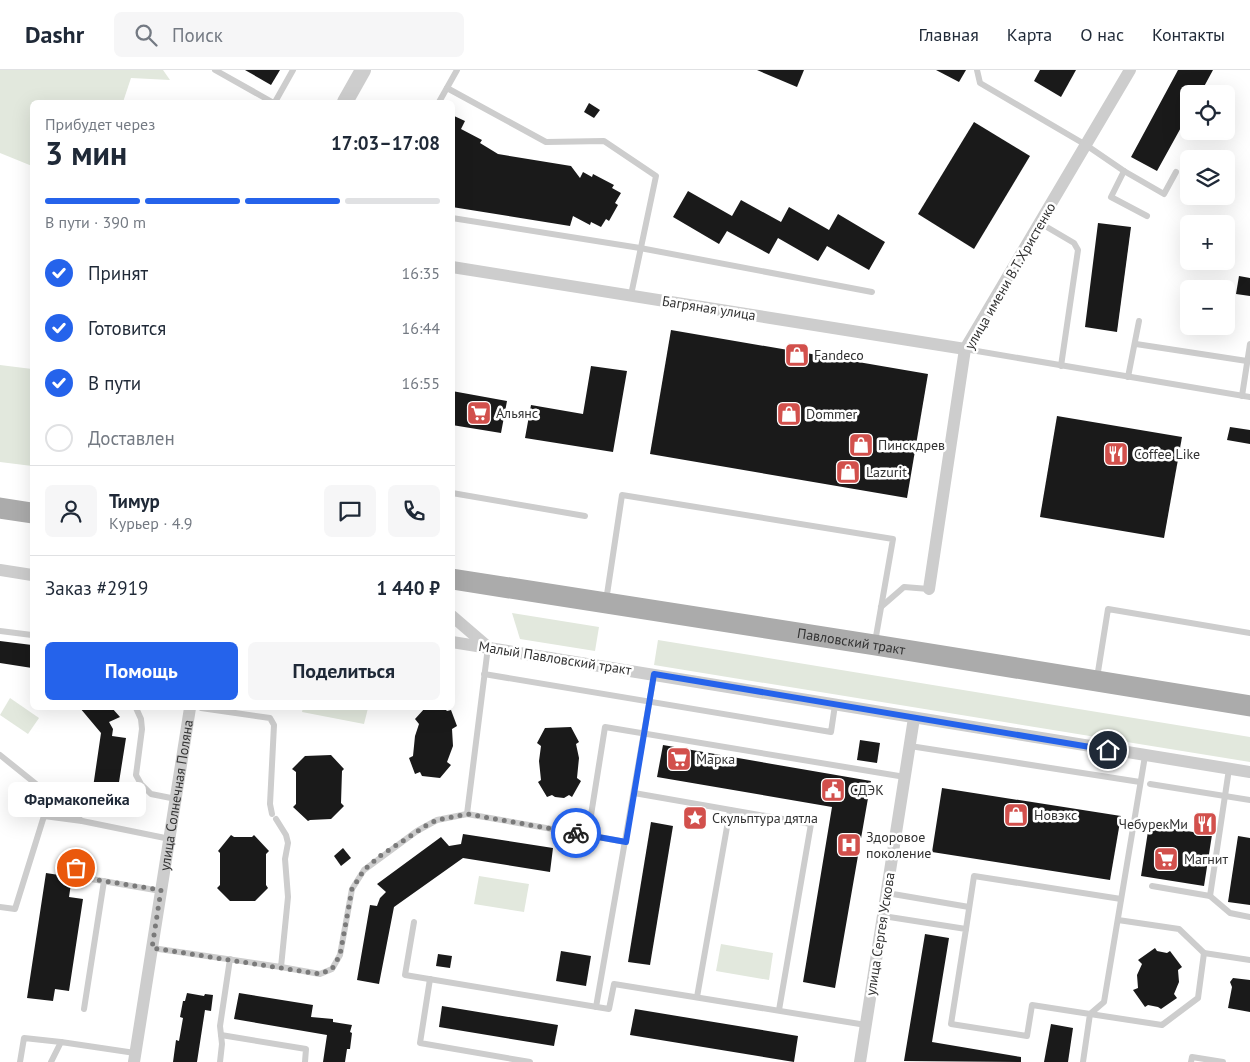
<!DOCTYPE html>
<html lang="ru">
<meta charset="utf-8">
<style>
body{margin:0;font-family:"PT Sans",sans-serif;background:#f6f6f7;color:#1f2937;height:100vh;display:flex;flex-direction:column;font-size:19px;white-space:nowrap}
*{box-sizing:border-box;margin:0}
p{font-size:16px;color:#747a83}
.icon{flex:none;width:28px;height:28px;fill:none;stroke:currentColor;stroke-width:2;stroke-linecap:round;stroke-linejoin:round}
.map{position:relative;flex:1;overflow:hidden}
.drawer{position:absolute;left:30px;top:30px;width:425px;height:610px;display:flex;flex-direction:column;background:#fff;border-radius:8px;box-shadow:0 5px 20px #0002}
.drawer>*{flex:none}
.tools{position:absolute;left:1180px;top:15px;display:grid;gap:10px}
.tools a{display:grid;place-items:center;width:55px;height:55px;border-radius:8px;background:#fff;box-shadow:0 5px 20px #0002;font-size:25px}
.pin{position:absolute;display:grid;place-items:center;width:42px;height:42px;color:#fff;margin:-21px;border:2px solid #fff;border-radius:50%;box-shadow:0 1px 5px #0007}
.courier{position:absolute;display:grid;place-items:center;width:50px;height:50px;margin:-25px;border:4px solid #2563eb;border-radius:50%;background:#fff;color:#222;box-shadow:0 1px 6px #0007}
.bubble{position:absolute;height:35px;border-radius:8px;background:#fff;box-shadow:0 5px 20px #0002;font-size:16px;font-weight:700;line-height:35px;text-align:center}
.overview em{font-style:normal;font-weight:700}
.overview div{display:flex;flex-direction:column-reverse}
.overview{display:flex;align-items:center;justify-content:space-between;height:85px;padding:0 15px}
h1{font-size:32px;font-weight:700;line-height:38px}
.bar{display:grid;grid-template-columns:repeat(4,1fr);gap:8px 5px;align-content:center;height:60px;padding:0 15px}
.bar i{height:6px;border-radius:4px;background:#e0e1e3}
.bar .active{background:#2563eb}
.bar p{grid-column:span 4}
.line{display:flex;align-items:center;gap:12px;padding:0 15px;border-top:1px solid #e0e1e3}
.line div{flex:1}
.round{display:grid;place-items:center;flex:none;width:52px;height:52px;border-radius:8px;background:#f6f6f7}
ol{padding:0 15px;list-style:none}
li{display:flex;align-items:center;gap:15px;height:55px}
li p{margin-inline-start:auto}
li .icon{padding:5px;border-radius:50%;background:#2563eb;color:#fff;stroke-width:4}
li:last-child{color:#747a83}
li i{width:28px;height:28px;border:2px solid #e0e1e3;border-radius:50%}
.primary-button{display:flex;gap:10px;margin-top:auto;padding:10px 15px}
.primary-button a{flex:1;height:58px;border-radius:8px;background:#2563eb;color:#fff;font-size:20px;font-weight:700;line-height:58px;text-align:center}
.primary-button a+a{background:#f6f6f7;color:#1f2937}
header{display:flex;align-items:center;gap:30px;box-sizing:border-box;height:70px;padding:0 25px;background:#fff;border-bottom:1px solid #e0e1e3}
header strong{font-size:24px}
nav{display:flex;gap:28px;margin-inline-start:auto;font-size:18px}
.search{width:350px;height:45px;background:#f6f6f7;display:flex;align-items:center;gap:12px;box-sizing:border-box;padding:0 18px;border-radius:8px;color:#747a83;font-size:19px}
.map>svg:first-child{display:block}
.green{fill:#e2e8dd}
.building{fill:#1a1a1a}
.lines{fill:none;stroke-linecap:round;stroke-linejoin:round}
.service{stroke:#cdcdcd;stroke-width:6}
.minor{stroke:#cdcdcd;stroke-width:12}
.tertiary{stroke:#cdcdcd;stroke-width:16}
.primary{stroke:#ababab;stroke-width:21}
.done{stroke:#7a7a7a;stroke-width:5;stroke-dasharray:0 9}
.route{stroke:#2563eb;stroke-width:6}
.labels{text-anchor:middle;stroke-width:5;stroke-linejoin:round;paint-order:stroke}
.street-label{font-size:14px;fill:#333;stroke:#fff}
.poi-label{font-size:14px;fill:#333;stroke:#fff;text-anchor:start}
</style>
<header>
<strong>Dashr</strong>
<div class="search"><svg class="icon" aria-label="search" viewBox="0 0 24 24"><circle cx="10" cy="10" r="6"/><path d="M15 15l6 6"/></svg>Поиск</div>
<nav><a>Главная</a><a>Карта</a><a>О нас</a><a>Контакты</a></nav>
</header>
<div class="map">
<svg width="1250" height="992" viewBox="0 0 1250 992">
<rect width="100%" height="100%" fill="#fff"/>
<g class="green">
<path d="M0 0H163L170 10 131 8 123 32H32V96L0 83Z"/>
<path d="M0 295 32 299V396L0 392Z"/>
<path d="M512 543 599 557 595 581 520 569Z"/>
<path d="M658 570 1250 667V692L654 595Z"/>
<path d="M10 628 39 648 28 664 0 645Z"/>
<path d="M303 638H368L364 654 302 642Z"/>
<path d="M479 806 529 814 524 842 474 834Z"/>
<path d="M721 874 773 883 769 910 716 901Z"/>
</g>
<g class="building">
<path d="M245 0H280L271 15Z"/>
<path d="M757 0H804L797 17Z"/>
<path d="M936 0H966L959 12Z"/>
<path d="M1040 0H1076L1061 27 1034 11Z"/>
<path d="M1178 0H1213L1200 24H1189V43L1157 101 1131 87Z"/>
<path d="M589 33 600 40 594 48 584 42Z"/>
<path d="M452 45 465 51 461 59 482 70 480 73 498 84 571 96 580 108 583 102 592 107 593 104 614 115 612 118 621 123 615 133 618 135 609 151 606 149 601 157 591 152 590 155 573 146 570 156 452 137Z"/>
<path d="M974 52 1030 86 974 179 918 144Z"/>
<path d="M688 121 732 146 741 130 781 152 789 137 829 160 838 144 885 172 869 200 827 176 818 191 778 168 769 184 727 161 719 174 673 147Z"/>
<path d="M1098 153 1131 157 1117 262 1085 257Z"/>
<path d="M1239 206 1250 208V226L1236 224Z"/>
<path d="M671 260 928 304 907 428 650 384Z"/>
<path d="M591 296 627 301 613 382 525 368 531 335 583 344Z"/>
<path d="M452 321 507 331 501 363 452 355Z"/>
<path d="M1057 346 1182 367 1164 468 1040 447Z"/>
<path d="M1230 357 1250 360V374L1227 370Z"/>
<path d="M0 571 32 575V598L0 593Z"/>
<path d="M80 638H112L120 647 109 652 113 659 112 666 126 668 114 744 90 738 101 663Z"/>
<path d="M425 638 445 639 447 641 451 640 457 656 452 659 453 676 447 692 451 695 440 708 422 706 420 702 415 704 409 688 413 686 415 666 419 654 415 649Z"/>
<path d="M571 657 579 672 576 674 579 688 577 708 581 711 572 727 569 725 564 728 555 727 552 725 547 727 538 712 541 710 539 691 541 676 537 673 545 658Z"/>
<path d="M860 670 880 673 877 693 857 690Z"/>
<path d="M663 675 871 711 835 918 803 912 832 737 657 707Z"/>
<path d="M331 685 344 699 342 701 341 733 344 736 331 749 310 750 308 751 293 737 296 734V702L292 699 305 686Z"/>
<path d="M942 718 1121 746 1110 810 932 782Z"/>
<path d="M651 752 673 756 650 895 628 892Z"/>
<path d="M1149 755 1212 765 1204 816 1141 806Z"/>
<path d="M463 764 553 778 550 802 463 788 394 837 379 914 357 910 370 835 377 836 380 828 386 822 377 814 441 767 449 776 461 774Z"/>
<path d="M231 765 234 767H252L254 765 269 781 266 784V815L268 818 255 831H230L217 818 220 815V783L218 781Z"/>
<path d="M1238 766 1250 768V835L1228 832Z"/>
<path d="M343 778 351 788 341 796 334 786Z"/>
<path d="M46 803 72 807 69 827 83 829 69 921 55 919 53 931 27 928Z"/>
<path d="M925 864 949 868 932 972 1021 987V992L904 991Z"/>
<path d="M1155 878 1157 881 1167 883 1170 881 1182 897 1178 900 1179 912 1174 924 1177 928 1161 939 1158 937 1148 935 1145 937 1133 920 1138 918 1137 905 1142 894 1138 890Z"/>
<path d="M561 881 591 886 586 916 556 911Z"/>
<path d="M438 884 452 886 450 898 436 896Z"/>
<path d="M1233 908 1250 910V942L1228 938 1232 917 1230 912Z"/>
<path d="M187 923 204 926 205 924 213 925 211 941 205 940 197 992H173L176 970 179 971 183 948 180 947 183 931H185Z"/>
<path d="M239 923 313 935 311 947 333 949V952L352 955 350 962 352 963 350 979H347L345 992H323L327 965 234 949Z"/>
<path d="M442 936 558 955 554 976 439 957Z"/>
<path d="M635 939 798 966 794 992 630 965Z"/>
<path d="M1051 954 1073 958 1068 992H1044Z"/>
</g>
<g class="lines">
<g class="service">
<path d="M215 0 272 32"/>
<path d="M977 0 980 13 1086 75 1124 101 1164 124 1176 102"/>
<path d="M447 18 546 72 604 71 656 106 631 225"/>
<path d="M275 32 293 0"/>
<path d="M439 32 457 0"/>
<path d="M1124 101 1111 127 1147 146"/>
<path d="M452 148 640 178 872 222"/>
<path d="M1040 153 1074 173 1078 180 1061 296"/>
<path d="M1136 274 1247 291"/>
<path d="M965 279 1250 327"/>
<path d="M1128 307 1139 251"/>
<path d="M1242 326 1250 274"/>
<path d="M452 423 585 446"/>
<path d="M606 531 622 425 893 469 875 572"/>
<path d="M881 537 904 517 929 519"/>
<path d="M0 561 32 565"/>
<path d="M484 604 831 662 835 635"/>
<path d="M1097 608 1108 539 1250 563"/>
<path d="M136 638 141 649 142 659 136 705 141 714 151 724 176 729"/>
<path d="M201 638 270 648 274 655 270 734 272 744"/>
<path d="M910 676 1140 712"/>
<path d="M0 685 82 751 170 769"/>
<path d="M1150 714 1250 730"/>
<path d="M634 723 811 754 779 940"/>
<path d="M467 744 488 577"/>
<path d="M588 764 605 657 905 707"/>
<path d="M62 788 91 809 161 821"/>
<path d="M1152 816 1210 826 1229 699"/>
<path d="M887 823 969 837"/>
<path d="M1210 826 1230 843 1250 847"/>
<path d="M0 837 15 839 44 746 82 751"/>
<path d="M883 846 966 859 951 954 1027 966 1032 935 1090 944 1083 992"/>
<path d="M1118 850 1179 859 1204 883"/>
<path d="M414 852 405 905 609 939 614 914 866 955"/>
<path d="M966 859 974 806 1121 829"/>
<path d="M152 878 281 897 288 827 285 789 288 773 286 765 276 749"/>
<path d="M281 897 320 904 332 899 340 885 352 819 364 800 417 761 437 750 467 744 626 772"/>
<path d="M430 909 420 973 530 992"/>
<path d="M697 927 730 740"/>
<path d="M596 937 654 605"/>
<path d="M84 939 104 811"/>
<path d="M1090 944 1104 932 1145 686"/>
<path d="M1090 944 1162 955 1198 928 1204 883 1250 890"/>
<path d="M221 965 306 979 305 992"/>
<path d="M20 992 24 968 61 972"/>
<path d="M51 992 61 972 135 983"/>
<path d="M220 992 222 974 220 956 230 889"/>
<path d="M1191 992 1192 987 1223 992"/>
</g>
<g class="minor">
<path d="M452 197 965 279"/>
<path d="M0 500 32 505"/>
<path d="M929 519 965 279 1130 0"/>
<path d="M452 546 488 577"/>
<path d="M452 572 1250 702"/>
<path id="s1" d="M134 992 190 638"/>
<path d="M860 992 914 648"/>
</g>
<path class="tertiary" d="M345 32 363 0"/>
<g class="primary">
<path d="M0 438 32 443"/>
<path id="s2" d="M452 509 875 575 1250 636"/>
</g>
</g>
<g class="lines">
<path class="done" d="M76 798 91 809 161 820 152 878 320 904 332 899 340 885 352 819 364 800 380 786 427 755 437 750 467 744 576 763"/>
<path class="route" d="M576 763 626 772 654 604 1108 680"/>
</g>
<defs>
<symbol id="shop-square" viewBox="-11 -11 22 22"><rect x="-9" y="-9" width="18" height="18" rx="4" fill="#d2504c" stroke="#fff"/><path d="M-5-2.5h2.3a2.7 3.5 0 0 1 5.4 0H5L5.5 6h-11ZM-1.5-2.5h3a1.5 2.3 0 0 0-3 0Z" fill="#fff"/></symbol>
<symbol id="supermarket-square" viewBox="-11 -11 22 22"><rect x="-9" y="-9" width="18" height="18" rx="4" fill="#d2504c" stroke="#fff"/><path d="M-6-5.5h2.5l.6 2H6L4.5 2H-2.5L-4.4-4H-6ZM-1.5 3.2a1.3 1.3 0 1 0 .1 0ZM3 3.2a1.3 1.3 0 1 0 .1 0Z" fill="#fff"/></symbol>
<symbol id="restaurant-square" viewBox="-11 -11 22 22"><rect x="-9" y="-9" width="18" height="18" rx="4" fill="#d2504c" stroke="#fff"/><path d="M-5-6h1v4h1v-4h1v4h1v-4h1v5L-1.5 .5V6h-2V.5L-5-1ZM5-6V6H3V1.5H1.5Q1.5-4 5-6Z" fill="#fff"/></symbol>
<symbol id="civic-square" viewBox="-11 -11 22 22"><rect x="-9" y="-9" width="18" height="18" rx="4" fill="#d2504c" stroke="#fff"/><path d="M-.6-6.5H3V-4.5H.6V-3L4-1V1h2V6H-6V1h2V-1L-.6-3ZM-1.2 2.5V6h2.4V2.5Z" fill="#fff"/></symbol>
<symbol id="sight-square" viewBox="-11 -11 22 22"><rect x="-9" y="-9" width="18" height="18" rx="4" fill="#d2504c" stroke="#fff"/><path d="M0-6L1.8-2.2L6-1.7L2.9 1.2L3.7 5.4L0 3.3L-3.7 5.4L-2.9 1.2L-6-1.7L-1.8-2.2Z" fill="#fff"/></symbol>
<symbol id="hospital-square" viewBox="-11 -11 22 22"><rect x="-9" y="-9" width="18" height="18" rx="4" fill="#d2504c" stroke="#fff"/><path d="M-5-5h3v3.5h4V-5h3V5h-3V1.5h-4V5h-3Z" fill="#fff"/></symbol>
</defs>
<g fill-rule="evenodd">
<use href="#shop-square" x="783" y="271" width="28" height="28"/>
<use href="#supermarket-square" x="465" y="329" width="28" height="28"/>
<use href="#shop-square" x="775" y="330" width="28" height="28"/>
<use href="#shop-square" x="847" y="361" width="28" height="28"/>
<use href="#restaurant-square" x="1102" y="370" width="28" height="28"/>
<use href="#shop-square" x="834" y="388" width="28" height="28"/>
<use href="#supermarket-square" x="665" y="675" width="28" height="28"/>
<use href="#civic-square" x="819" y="706" width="28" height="28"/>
<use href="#shop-square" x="1002" y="731" width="28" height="28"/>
<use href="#sight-square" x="681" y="734" width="28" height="28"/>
<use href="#restaurant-square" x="1191" y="740" width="28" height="28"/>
<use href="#hospital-square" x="835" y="761" width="28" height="28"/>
<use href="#supermarket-square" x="1152" y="775" width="28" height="28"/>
</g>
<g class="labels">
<g class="street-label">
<text transform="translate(1010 206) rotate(-60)" y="5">улица имени В.Т.Христенко</text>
<text transform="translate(709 238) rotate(9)" y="5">Багряная улица</text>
<text dy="5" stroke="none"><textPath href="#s2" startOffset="404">Павловский тракт</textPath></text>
<text transform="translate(555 588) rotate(9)" y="5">Малый Павловский тракт</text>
<text dy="5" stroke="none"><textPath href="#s1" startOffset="270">улица Солнечная Поляна</textPath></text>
<text transform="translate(880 864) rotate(-81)" y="5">улица Сергея Ускова</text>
</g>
<g class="poi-label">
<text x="814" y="290">Fandeco</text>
<text x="496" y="348">Альянс</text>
<text x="806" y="349">Dommer</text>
<text x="878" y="380">Пинскдрев</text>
<text x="1134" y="389">Coffee Like</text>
<text x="866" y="407">Lazurit</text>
<text x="696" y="694">Марка</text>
<text x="850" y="725">СДЭК</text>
<text x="1034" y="750">Новэкс</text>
<text x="712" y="753">Скульптура дятла</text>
<text x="1188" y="759" text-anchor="end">ЧебурекМи</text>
<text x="866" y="772">Здоровое<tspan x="866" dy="16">поколение</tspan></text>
<text x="1184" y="794">Магнит</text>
</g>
</g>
</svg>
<div class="tools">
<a><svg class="icon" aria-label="locate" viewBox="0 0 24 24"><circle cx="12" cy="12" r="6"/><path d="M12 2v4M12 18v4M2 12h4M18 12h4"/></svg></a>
<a><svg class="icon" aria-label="layers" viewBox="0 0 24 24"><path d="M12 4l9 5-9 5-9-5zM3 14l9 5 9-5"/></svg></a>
<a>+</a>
<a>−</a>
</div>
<div class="pin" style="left:76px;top:798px;background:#ea580c"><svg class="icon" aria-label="bag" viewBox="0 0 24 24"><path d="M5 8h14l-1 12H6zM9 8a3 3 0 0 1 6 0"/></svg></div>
<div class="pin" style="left:1108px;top:680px;background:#1f2937"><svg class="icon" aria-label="home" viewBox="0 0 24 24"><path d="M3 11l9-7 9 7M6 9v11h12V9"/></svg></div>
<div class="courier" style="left:576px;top:763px"><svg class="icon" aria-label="bike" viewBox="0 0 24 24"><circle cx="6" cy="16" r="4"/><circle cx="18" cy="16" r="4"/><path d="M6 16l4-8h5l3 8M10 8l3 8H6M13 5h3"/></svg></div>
<div class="bubble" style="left:8px;top:712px;width:138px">Фармакопейка</div>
<section class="drawer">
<div class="overview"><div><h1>3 мин</h1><p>Прибудет через</p></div><em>17:03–17:08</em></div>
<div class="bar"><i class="active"></i><i class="active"></i><i class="active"></i><i></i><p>В пути · 390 m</p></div>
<ol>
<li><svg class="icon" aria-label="check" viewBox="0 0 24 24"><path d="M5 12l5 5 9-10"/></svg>Принят<p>16:35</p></li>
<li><svg class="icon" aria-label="check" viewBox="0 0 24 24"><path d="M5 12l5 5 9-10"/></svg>Готовится<p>16:44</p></li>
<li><svg class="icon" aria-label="check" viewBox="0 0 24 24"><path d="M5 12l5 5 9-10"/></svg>В пути<p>16:55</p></li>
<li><i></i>Доставлен</li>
</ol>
<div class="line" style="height:90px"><a class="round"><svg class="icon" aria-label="person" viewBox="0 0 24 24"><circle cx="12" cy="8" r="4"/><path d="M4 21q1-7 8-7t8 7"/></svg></a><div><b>Тимур</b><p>Курьер · 4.9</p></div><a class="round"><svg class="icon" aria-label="chat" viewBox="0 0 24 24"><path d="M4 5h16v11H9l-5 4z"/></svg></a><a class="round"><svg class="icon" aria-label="phone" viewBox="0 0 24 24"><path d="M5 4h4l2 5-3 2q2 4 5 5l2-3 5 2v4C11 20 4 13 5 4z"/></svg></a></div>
<div class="line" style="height:65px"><div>Заказ #2919</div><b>1 440 ₽</b></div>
<div class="primary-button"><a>Помощь</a><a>Поделиться</a></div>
</section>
</div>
